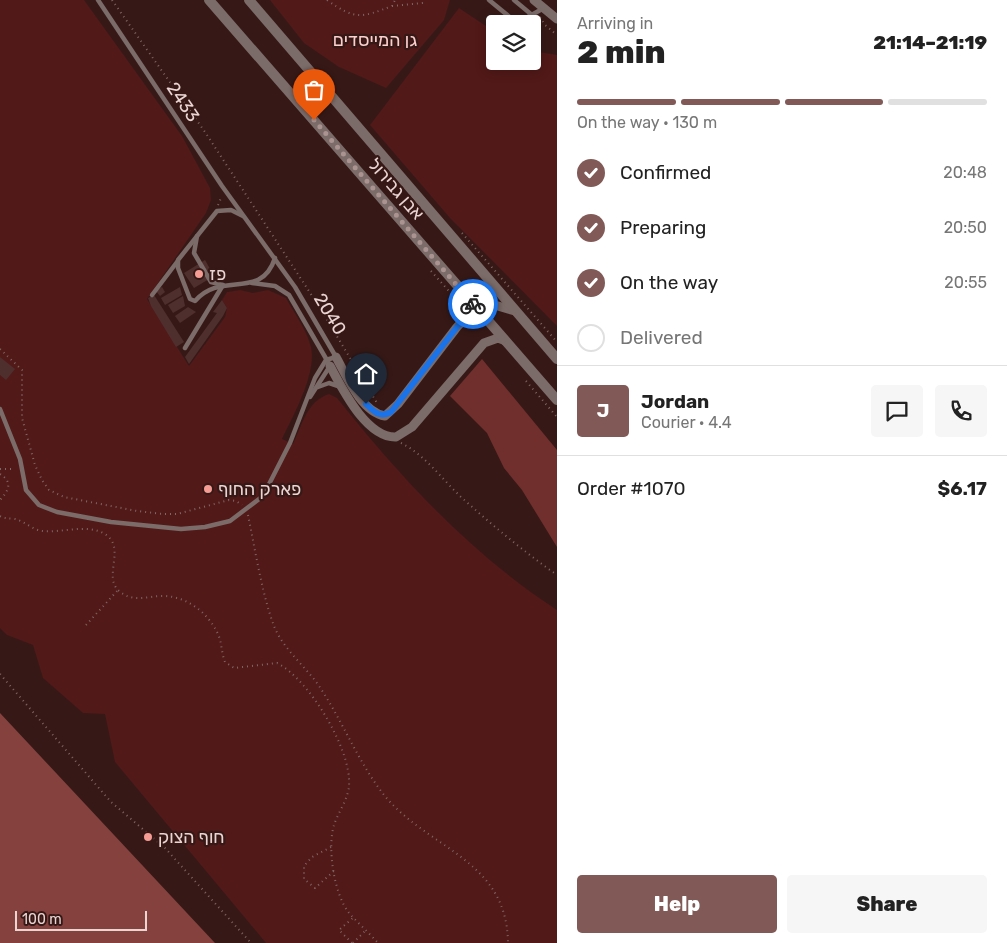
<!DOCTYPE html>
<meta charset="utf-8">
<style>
body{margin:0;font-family:Rubik,Heebo,sans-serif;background:#f6f6f6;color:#222;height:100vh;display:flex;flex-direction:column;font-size:19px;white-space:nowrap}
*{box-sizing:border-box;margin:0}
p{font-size:16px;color:#767676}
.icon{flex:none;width:28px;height:28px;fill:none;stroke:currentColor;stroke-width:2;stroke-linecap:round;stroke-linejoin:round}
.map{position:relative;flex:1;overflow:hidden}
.sheet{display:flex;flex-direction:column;background:#fff;width:450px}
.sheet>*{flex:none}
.tools{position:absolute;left:486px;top:15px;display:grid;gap:10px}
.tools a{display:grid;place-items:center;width:55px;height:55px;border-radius:5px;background:#fff;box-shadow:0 2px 12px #0003;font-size:25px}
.scale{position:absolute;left:15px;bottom:12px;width:132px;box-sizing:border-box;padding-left:5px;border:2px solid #ead5d3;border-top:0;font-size:14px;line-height:18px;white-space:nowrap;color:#ead5d3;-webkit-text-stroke:4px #361917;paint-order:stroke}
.pin{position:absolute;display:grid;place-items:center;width:42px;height:42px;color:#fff;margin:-51px -21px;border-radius:50% 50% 50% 0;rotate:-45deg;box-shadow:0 0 5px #0007}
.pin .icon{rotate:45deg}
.courier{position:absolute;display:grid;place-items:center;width:50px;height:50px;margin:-25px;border:4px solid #1a73e8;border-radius:50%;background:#fff;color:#222;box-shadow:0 1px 6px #0007}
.summary em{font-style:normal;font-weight:800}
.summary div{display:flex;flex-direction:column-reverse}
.summary{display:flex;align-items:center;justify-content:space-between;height:85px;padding:0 20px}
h1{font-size:32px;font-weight:800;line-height:38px}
.bar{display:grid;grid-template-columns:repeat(4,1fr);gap:8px 5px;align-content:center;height:60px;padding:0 20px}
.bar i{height:6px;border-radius:4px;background:#e0e0e0}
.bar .current{background:#815956}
.bar p{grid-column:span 4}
.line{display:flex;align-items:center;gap:12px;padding:0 20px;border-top:1px solid #e0e0e0}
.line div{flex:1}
.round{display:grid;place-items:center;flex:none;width:52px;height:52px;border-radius:5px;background:#f6f6f6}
ol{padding:0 20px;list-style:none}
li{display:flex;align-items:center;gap:15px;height:55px}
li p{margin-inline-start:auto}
li .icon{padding:5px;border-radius:50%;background:#815956;color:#fff;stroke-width:4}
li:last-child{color:#767676}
li i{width:28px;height:28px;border:2px solid #e0e0e0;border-radius:50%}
.button{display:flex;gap:10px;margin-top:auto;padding:10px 20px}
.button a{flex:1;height:58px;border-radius:5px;background:#815956;color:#fff;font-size:20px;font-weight:800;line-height:58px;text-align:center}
.button a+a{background:#f6f6f6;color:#222}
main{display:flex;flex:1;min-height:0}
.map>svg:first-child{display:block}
.green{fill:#511918}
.forest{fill:#702f2c}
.water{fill:#84413d}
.building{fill:#4f2f2d}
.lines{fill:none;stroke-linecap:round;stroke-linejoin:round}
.path{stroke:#806664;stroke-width:2;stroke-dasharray:1 4;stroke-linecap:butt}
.service{stroke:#7b6b69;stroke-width:4.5}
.minor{stroke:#7b6b69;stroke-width:9}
.tertiary{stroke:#7b6b69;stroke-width:10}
.done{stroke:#ab9391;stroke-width:5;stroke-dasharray:0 9}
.route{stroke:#1a73e8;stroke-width:6}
.poi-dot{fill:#f59c95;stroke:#361917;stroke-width:2}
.labels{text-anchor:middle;stroke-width:4.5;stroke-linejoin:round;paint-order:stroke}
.park-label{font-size:18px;fill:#fcd1cd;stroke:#361917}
.street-label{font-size:18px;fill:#ead5d3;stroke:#361917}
.poi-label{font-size:18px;fill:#ead5d3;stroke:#361917;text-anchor:start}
</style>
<main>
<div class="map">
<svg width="557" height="943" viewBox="0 0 557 943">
<rect width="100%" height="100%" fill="#361917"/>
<g class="green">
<path d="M0 0H84L182 136 210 188 211 200 206 213 147 299 189 366 225 317 227 308 222 300 227 292 240 290 253 293 268 290 286 298C294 313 307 330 311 347 317 373 293 416 282 439L293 444C302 425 307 401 329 394L337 398C401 478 471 554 557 610V943H266L115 762 105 714 83 713 43 678 33 645 7 635 0 628Z"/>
<path d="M270 0H450L444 20 386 88 339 67 304 43Z"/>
<path d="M459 8 495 32V61H532L533 51 557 55V326L450 218 370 125Z"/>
</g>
<path class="forest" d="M482 359 557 450V547L522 490 504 468 487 433 450 396Z"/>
<path class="water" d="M0 713 14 728 215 943H0Z"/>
<g class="building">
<path d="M205 260 214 276 194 288 184 273Z"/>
<path d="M162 287 165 292 160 296 156 291Z"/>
<path d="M180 287 182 295 165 305 161 298Z"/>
<path d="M154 295 184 342 176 347 151 306 148 298Z"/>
<path d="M183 296 185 306 173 313 168 305Z"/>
<path d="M222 300 227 308 223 316 189 364 185 357 217 313 213 312Z"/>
<path d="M188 307 196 312 180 323 175 316Z"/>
<path d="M0 357 15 369 6 380 0 375Z"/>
</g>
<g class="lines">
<g class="path">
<path d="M112 0 205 132 320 308 377 403"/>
<path d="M327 0C355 20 361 18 392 6L395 0"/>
<path d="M392 6 423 3V0"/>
<path d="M540 17 545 25 557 35"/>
<path d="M218 205 222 196"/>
<path d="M462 233 557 342"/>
<path d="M431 271 463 307"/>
<path d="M0 349 22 370V418L35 465 42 480 49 490 64 497 137 511 163 514H177L229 500 236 501 242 505"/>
<path d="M526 381 557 417"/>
<path d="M401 443C424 454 442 479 461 497 492 525 523 551 557 575"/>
<path d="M0 469H15"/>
<path d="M0 474C13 482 9 490 0 500"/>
<path d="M248 515C255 549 262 594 274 626 284 651 307 667 321 689 342 721 356 756 378 787 421 849 507 855 508 943"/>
<path d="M0 516C5 519 9 518 15 519 24 521 33 530 42 531 61 533 86 524 103 533 128 546 102 576 119 591 133 603 147 596 163 596 186 596 207 612 217 632 222 641 221 652 225 662L234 668 277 663C309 679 352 750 349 786 348 799 338 813 334 825 327 848 334 894 349 913 358 923 369 933 378 943"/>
<path d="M86 625 118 590"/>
<path d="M0 674 111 802 165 848 251 943"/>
<path d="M331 847 312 857 304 866V879L315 888 334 871"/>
<path d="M352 943 339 930 354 917"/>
<path d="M353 943 365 931"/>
</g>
<g class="service">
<path d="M98 0 222 186 295 287 336 357"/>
<path d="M489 0 517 23 544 8"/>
<path d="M514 0 532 15"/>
<path d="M243 216 231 210 217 211 178 260V268L190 299 195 301C222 270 261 301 275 258"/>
<path d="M252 283 275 286 289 295 328 362"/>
<path d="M152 295 177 262"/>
<path d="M185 348 223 285 211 282 194 253 197 236"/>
<path d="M318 387 329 383 338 386"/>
<path d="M310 397 330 366"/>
<path d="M0 409 20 459 26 490 39 505 57 512 111 522 181 529 205 527 230 521 263 496 290 443 315 378 326 360 336 357"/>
</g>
<g class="minor">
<path d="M534 0 557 19"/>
<path d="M336 357C346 375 361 412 385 416L398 404 457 327 476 307 491 304 515 311"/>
<path d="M330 366C342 388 366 438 396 437L412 427 484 343 498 338 506 341"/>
</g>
<g class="tertiary">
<path d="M209 0 557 400"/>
<path d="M249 0 557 359"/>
</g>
</g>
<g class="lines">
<path class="done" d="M314 120 473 304"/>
<path class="route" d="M366 404C374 412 380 418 391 412L457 327 476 307 473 304"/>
</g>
<g class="poi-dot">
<circle cx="199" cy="274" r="5"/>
<circle cx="208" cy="489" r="5"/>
<circle cx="148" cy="837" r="5"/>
</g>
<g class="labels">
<g class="park-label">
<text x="375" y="46">גן המייסדים</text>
</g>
<g class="street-label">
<text transform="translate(183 102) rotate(56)" y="6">2433</text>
<text transform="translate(396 189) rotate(49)" y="6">אבן גבירול</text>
<text transform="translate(330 314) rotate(59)" y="6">2040</text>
</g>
<g class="poi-label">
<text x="209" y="280">פז</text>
<text x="218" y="495">פארק החוף</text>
<text x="158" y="843">חוף הצוק</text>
</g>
</g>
</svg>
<div class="tools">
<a><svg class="icon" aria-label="layers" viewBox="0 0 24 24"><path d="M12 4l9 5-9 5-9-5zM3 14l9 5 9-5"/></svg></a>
</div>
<div class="scale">100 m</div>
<div class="pin" style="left:314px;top:120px;background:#ea580c"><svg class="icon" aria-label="bag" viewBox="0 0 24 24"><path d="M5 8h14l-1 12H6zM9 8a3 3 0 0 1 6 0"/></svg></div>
<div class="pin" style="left:366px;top:404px;background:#1f2937"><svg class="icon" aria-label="home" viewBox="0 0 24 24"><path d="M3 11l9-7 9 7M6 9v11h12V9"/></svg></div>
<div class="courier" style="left:473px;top:304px"><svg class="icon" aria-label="bike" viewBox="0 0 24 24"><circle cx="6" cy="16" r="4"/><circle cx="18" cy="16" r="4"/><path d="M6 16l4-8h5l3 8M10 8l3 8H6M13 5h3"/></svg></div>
</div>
<section class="sheet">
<div class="summary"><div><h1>2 min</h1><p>Arriving in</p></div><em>21:14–21:19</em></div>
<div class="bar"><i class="current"></i><i class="current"></i><i class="current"></i><i></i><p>On the way · 130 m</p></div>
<ol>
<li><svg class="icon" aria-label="check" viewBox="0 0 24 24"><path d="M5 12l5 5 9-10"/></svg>Confirmed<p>20:48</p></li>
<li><svg class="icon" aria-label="check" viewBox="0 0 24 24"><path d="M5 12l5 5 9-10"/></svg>Preparing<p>20:50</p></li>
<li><svg class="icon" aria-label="check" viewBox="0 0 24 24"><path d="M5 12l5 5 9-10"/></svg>On the way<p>20:55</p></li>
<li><i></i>Delivered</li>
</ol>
<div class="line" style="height:90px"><b class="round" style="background:#815956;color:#fff">J</b><div><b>Jordan</b><p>Courier · 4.4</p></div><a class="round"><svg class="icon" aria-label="chat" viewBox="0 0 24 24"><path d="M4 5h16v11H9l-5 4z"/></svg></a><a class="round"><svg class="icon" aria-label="phone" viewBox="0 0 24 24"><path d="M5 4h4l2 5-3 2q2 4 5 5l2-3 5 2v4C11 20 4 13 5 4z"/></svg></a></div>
<div class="line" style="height:65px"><div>Order #1070</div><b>$6.17</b></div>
<div class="button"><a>Help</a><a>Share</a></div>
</section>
</main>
